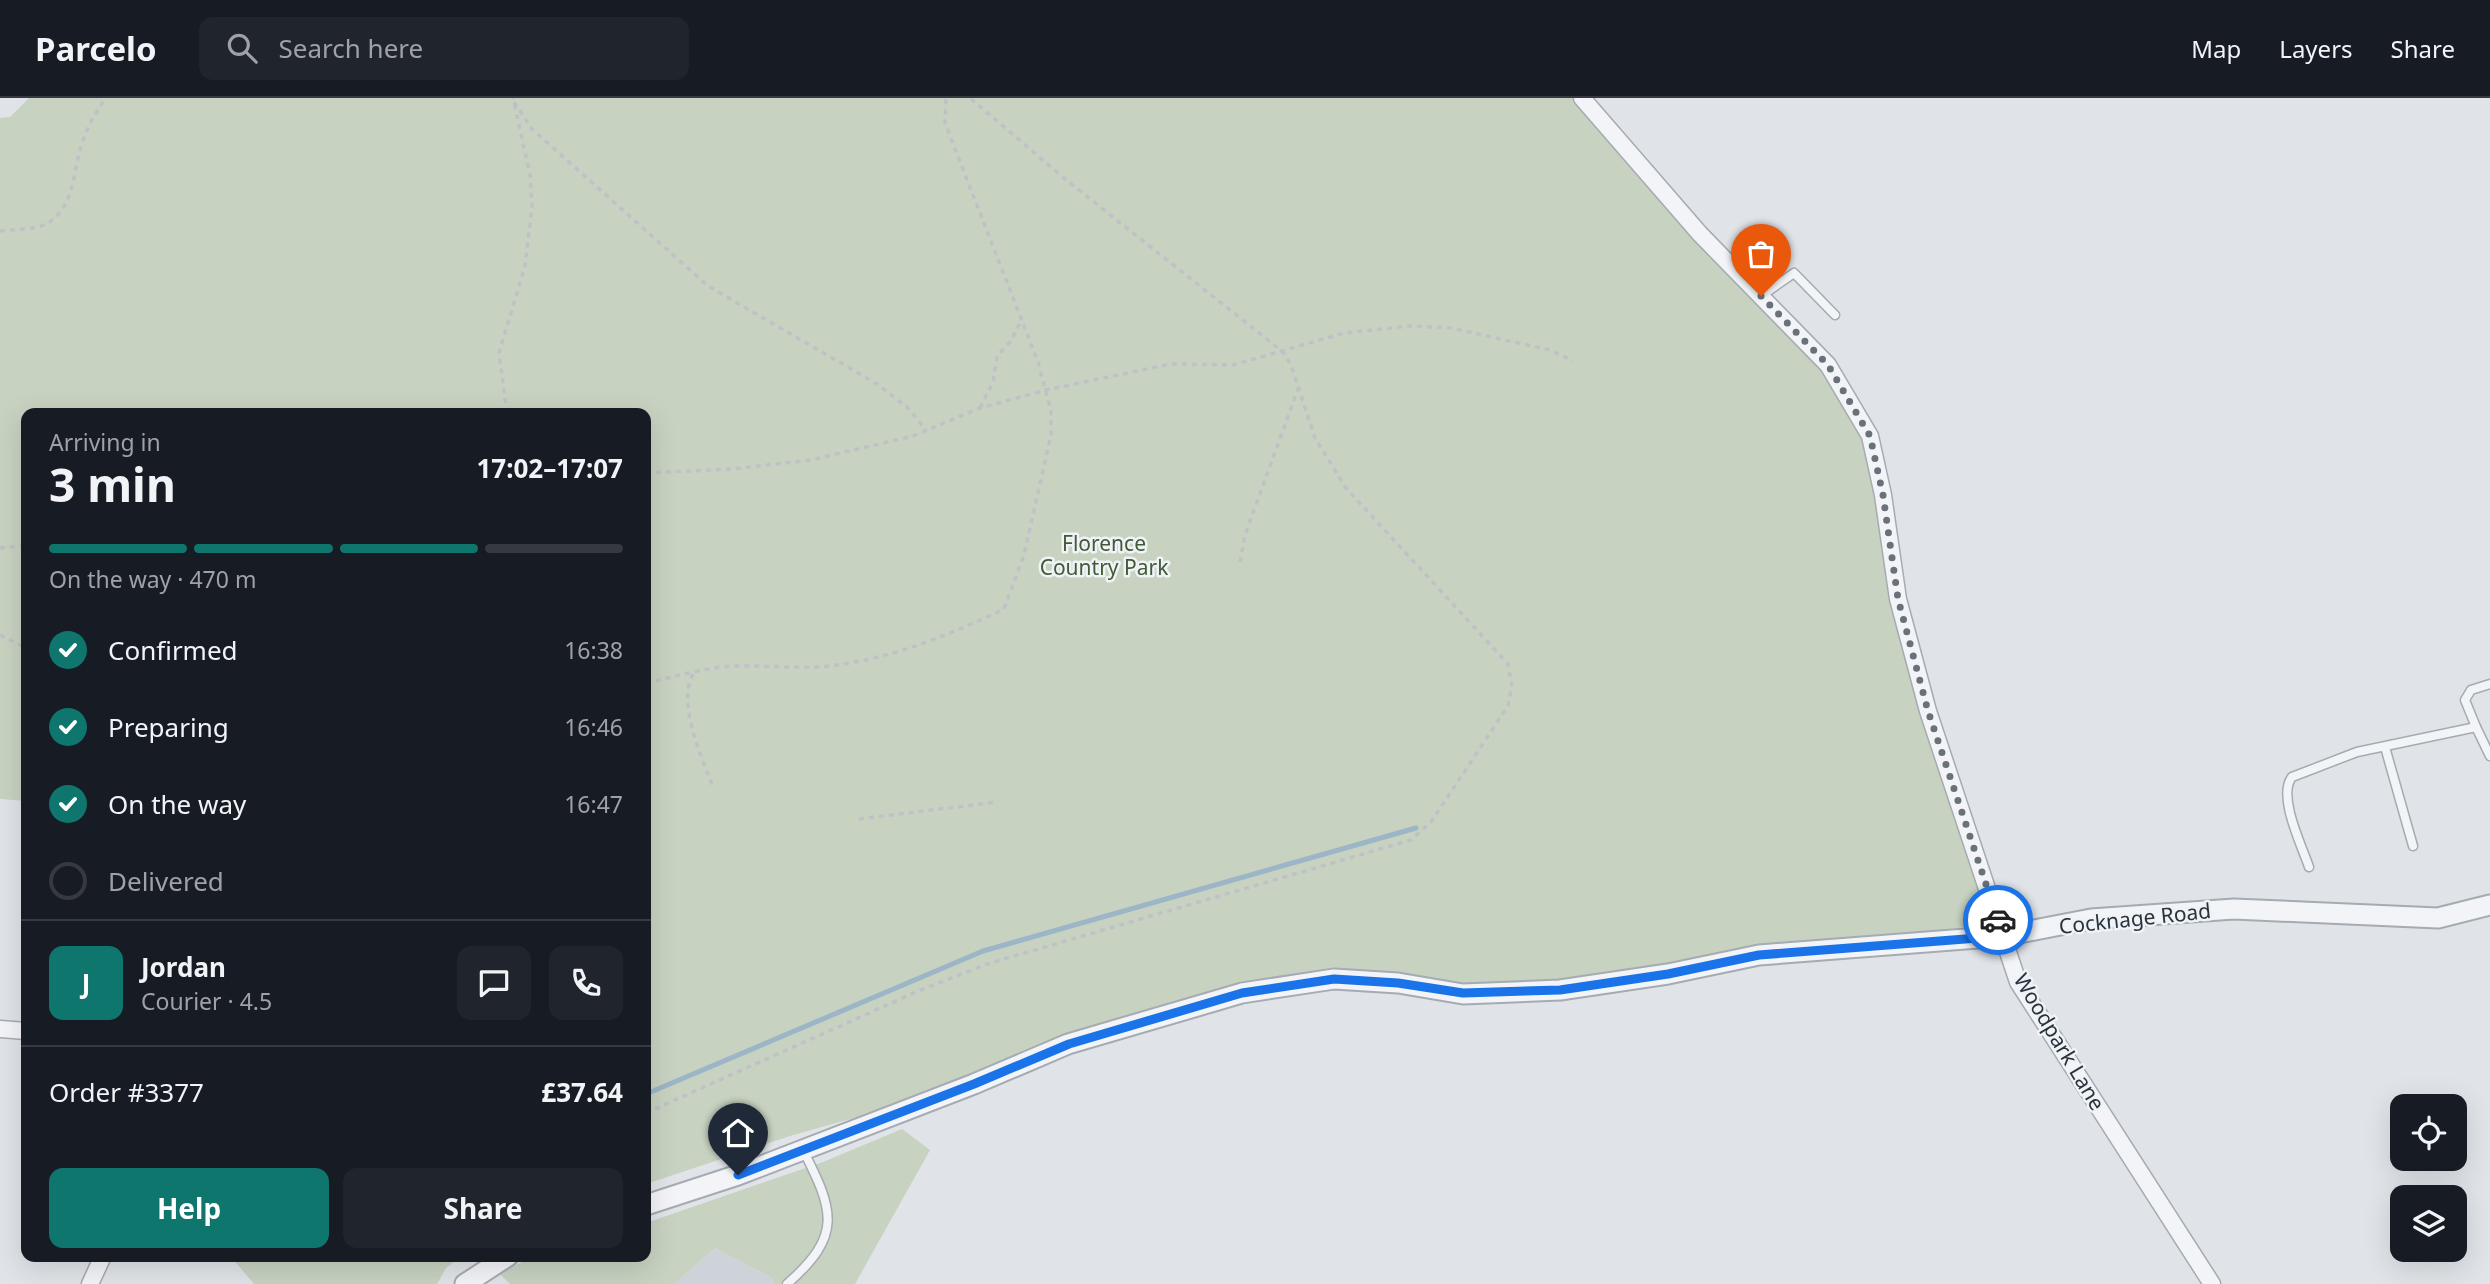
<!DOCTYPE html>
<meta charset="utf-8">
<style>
body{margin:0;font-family:"Noto Sans",sans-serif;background:#20242c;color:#f1f3f6;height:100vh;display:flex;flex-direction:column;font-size:26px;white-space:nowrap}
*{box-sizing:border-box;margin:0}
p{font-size:23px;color:#9ea1a6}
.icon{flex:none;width:38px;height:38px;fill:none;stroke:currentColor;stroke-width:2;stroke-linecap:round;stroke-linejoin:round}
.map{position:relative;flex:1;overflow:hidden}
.side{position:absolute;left:21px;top:310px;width:630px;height:854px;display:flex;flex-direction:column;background:#171b24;border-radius:14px;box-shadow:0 7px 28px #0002}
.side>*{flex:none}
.fabs{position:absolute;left:2390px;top:996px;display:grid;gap:14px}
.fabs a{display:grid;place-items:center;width:77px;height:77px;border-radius:14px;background:#171b24;box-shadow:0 7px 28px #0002;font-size:35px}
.pin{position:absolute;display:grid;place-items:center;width:60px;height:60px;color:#fff;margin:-72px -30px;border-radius:50% 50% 50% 0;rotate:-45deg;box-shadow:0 0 7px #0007}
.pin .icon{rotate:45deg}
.courier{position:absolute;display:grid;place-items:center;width:70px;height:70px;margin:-35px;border:5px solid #1a73e8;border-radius:50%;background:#fff;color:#222;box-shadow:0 2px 9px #0007}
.overview em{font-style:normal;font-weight:700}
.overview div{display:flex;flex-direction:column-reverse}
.overview{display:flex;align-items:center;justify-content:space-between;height:119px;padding:0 28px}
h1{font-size:46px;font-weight:700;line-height:52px}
.bar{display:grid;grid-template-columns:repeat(4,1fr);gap:10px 7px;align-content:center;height:84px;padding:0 28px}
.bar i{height:9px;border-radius:5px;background:#363941}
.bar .current{background:#0f766e}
.bar p{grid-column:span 4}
.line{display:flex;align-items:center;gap:18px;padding:0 28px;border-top:2px solid #363941}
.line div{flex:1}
.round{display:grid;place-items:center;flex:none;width:74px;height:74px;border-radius:14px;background:#20242c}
ol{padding:0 28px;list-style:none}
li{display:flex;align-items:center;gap:21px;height:77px}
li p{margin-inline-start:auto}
li .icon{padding:7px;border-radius:50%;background:#0f766e;color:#fff;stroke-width:4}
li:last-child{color:#9ea1a6}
li i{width:38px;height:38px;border:4px solid #363941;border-radius:50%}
.action{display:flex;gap:14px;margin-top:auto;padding:14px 28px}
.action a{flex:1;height:80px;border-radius:14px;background:#0f766e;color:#fff;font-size:28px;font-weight:700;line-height:80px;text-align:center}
.action a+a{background:#20242c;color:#f1f3f6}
header{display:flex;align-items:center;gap:42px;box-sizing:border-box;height:98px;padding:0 35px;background:#171b24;border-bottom:2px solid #363941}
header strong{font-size:33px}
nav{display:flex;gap:38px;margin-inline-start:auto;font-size:24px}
.search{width:490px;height:63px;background:#20242c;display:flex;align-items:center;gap:18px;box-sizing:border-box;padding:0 24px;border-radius:14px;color:#9ea1a6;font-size:26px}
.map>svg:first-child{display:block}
.built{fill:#ced3da}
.green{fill:#c7d2c1}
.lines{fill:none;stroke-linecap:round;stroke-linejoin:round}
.stream{stroke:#9cb5c7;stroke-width:5}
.service-casing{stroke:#a5abb2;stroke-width:11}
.minor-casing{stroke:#a5abb2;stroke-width:19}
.tertiary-casing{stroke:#a5abb2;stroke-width:23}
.path{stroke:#bec2c7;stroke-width:3.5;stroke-dasharray:5 5;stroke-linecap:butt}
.service{stroke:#f2f4f7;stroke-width:8}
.minor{stroke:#f2f4f7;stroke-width:16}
.tertiary{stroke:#f2f4f7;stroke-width:19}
.done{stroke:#69717a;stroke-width:7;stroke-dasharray:0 12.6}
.route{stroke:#1a73e8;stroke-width:9}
.labels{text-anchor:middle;stroke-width:5;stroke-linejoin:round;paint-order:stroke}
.park-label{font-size:21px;fill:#415a37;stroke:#eff3f6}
.street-label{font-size:21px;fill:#29333f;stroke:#eff3f6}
</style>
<header>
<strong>Parcelo</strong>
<div class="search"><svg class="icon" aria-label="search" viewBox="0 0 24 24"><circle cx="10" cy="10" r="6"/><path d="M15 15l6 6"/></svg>Search here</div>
<nav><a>Map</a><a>Layers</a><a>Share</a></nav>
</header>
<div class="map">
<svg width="2490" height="1186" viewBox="0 0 2490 1186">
<rect width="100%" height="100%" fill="#e0e4e8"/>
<path class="built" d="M715 1150 772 1180 775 1186H674Z"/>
<g class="green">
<path d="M29 0H1582L1828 267 1870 338 1928 613 1989 824 1861 848 1560 892 1334 881 1242 895 974 986 790 1038 646 1086V315H26V703L0 701V20L10 19Z"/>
<path d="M902 1031 930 1052 855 1186H775L772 1180 715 1150 674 1186H510L499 1175 533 1159 646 1158V1125L823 1064Z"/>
<path d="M231 1159H460L446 1170 437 1186H254Z"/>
</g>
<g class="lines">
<path class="stream" d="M646 996 983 853 1416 730"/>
<defs>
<g id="service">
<path d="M1761 198 1794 175 1835 217"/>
<path d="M2476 629 2465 602 2471 592 2490 586"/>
<path d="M2385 649 2413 748"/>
<path d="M2309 769C2302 748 2277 698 2292 679L2357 654 2476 629 2490 658"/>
<path d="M787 1186C843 1137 834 1113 803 1052"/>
</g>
<g id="minor">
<path d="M1582 0 1700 136 1828 267 1870 338 1883 397 1898 501 1928 613 2018 884 2212 1186"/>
<path d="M0 931 26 933"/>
<path d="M90 1186 103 1158"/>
</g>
<g id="tertiary">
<path d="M646 1107 738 1077 974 986 1068 946 1242 895 1334 881 1398 885 1463 896 1560 892 1668 876 1759 857 2004 838 2091 821 2234 811 2438 820 2490 807"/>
<path d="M465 1186 508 1158"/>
</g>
</defs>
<use href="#service" class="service-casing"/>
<use href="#minor" class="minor-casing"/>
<use href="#tertiary" class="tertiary-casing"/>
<g class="path">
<path d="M514 4 532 31 708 188 877 286 907 309 926 332"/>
<path d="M0 133C14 131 36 132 48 125 74 109 73 75 81 48 87 30 95 15 106 0"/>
<path d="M980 310 993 284 997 258 1010 244 1021 223"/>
<path d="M507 315 499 255 525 168 532 108 530 76 513 0"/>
<path d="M646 375 732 371 811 362 913 338 980 310 1046 292 1171 266 1233 267 1344 235 1410 228 1451 230 1550 252 1573 263"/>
<path d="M0 450 26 448"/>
<path d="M1240 464 1245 437 1298 291"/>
<path d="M0 537 26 550"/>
<path d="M693 576C677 606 701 657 712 687"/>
<path d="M646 585C674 579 706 569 735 568 769 567 803 572 837 567 895 559 952 536 1004 511L1024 457 1051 337V313L1038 264 945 25 946 0"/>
<path d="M859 721 997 704"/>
<path d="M646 1015 916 894 987 866 1411 742 1431 724 1508 608 1512 588 1508 566 1346 390 1315 340 1291 267 1283 254 1065 81 970 0"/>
</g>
<use href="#service" class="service"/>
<use href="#minor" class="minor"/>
<use href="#tertiary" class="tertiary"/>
</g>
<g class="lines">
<path class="done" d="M1761 198 1828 267 1870 338 1883 397 1898 501 1928 613 1998 822"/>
<path class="route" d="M738 1077 974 986 1069 946 1242 895 1334 881 1398 885 1463 895 1560 892 1668 876 1759 857 2004 838 1998 822"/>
</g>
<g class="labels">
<g class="park-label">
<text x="1104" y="453">Florence<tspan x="1104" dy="24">Country Park</tspan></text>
</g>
<g class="street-label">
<text transform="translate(2135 821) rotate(-6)" y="7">Cocknage Road</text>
<text transform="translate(2059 944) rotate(59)" y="7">Woodpark Lane</text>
</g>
</g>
</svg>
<div class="fabs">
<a><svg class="icon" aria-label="locate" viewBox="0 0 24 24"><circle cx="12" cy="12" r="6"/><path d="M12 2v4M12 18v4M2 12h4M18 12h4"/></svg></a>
<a><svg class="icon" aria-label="layers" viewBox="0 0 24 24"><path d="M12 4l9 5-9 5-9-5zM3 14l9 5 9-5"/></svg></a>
</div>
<div class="pin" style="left:1761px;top:198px;background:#ea580c"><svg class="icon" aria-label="bag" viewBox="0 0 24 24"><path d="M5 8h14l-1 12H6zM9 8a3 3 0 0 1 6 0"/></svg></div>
<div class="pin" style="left:738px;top:1077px;background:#1f2937"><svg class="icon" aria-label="home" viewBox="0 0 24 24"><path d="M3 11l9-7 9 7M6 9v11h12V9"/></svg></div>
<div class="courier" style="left:1998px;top:822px"><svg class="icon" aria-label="car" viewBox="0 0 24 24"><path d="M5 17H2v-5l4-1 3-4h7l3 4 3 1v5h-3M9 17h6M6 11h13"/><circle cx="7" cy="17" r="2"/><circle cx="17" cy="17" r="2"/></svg></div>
<section class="side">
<div class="overview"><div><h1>3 min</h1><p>Arriving in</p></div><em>17:02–17:07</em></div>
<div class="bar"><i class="current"></i><i class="current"></i><i class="current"></i><i></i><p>On the way · 470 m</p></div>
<ol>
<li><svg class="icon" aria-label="check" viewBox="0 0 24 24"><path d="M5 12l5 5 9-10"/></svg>Confirmed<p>16:38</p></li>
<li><svg class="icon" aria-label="check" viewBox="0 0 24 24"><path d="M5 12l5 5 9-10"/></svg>Preparing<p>16:46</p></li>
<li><svg class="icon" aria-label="check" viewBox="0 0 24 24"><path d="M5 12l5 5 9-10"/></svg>On the way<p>16:47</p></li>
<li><i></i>Delivered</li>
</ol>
<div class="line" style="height:126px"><b class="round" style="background:#0f766e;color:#fff">J</b><div><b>Jordan</b><p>Courier · 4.5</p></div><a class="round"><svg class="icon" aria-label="chat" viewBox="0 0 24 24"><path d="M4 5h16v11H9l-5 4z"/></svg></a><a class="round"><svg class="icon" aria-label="phone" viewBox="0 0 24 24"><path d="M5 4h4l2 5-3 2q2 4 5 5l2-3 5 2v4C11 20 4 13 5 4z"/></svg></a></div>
<div class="line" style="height:91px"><div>Order #3377</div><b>£37.64</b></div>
<div class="action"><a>Help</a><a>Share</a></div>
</section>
</div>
